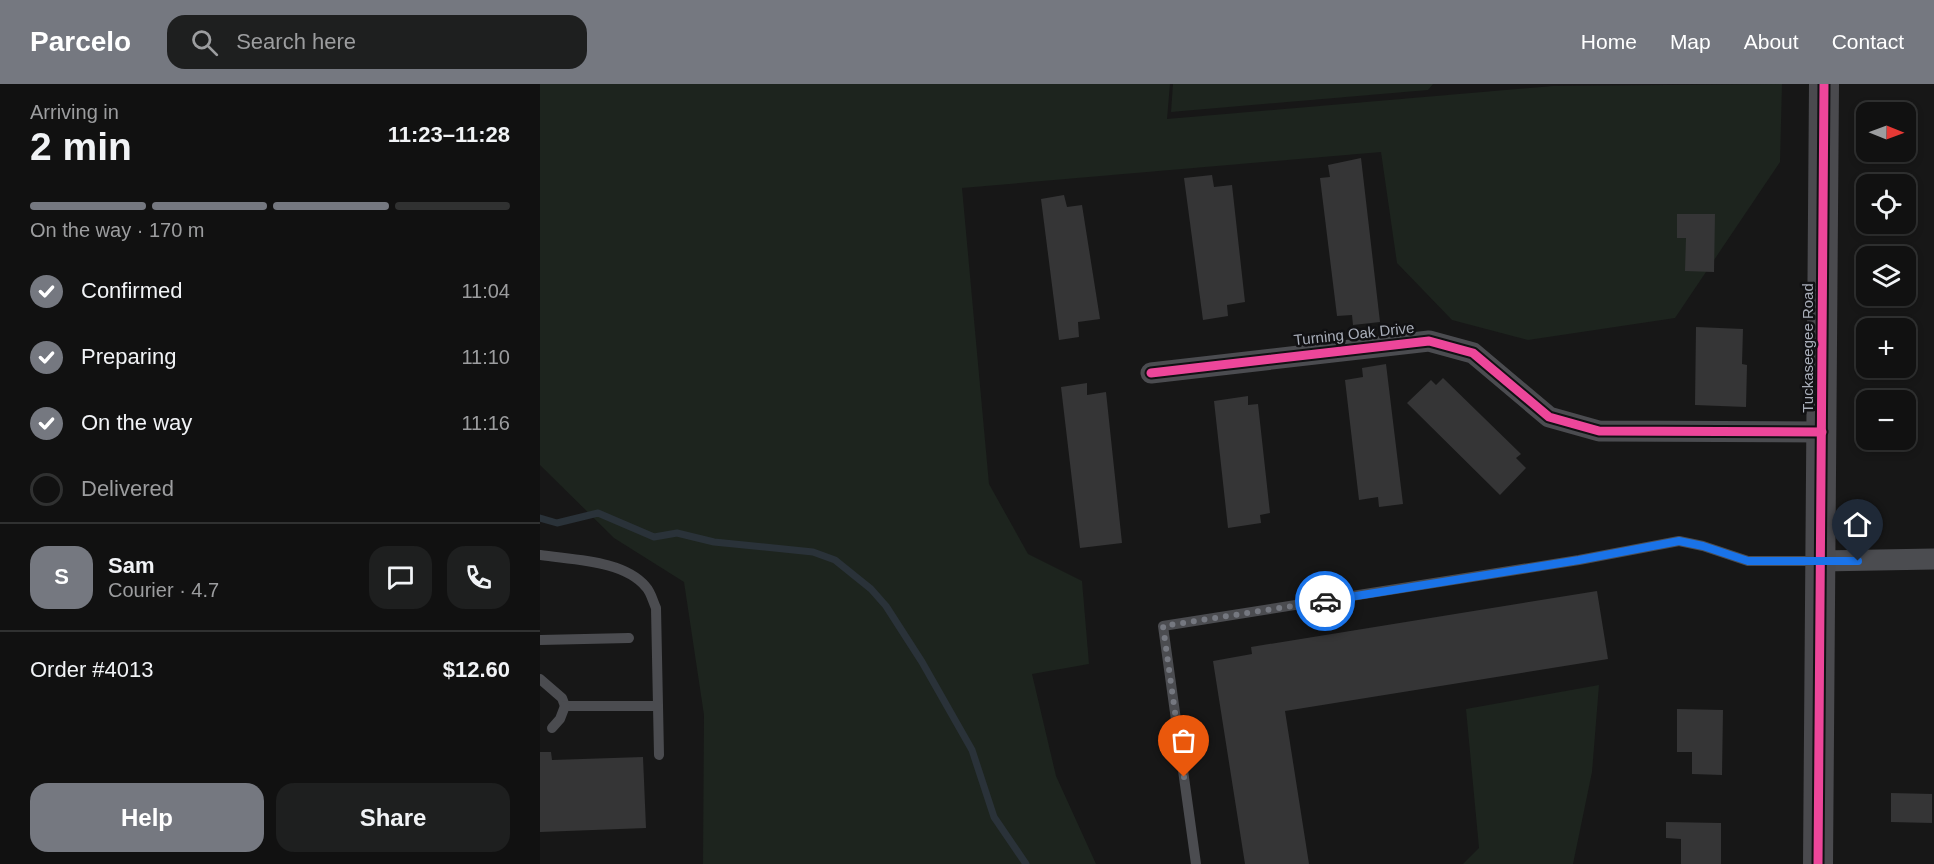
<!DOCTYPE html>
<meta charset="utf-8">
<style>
body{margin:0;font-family:Helvetica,sans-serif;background:#1e1f1f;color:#f1f3f6;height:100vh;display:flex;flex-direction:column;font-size:22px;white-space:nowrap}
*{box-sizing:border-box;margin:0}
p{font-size:20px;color:#9c9d9f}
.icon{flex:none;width:33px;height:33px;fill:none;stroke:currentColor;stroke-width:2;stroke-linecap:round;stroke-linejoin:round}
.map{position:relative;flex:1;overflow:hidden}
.panel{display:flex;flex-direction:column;background:#111;width:540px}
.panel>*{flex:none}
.needle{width:39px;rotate:91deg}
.fabs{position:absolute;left:1316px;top:18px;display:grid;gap:12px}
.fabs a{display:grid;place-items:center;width:60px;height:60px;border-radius:12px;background:#111;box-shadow:0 3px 9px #0003,0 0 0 2px #303131;font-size:30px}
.pin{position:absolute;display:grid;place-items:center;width:51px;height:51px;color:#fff;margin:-62px -26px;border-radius:50% 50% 50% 0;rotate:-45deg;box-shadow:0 0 6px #0007}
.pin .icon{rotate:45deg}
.courier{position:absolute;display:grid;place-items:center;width:60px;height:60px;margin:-30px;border:4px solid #1a73e8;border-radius:50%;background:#fff;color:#222;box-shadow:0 2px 8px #0007}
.headline em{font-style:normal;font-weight:800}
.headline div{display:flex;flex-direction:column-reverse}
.headline{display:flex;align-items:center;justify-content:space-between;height:102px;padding:0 30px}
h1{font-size:39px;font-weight:800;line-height:45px}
.bar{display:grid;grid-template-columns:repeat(4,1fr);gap:9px 6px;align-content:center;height:72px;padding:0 30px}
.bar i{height:8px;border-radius:4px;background:#303131}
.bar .selected{background:#757880}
.bar p{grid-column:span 4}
.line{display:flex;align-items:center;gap:15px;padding:0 30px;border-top:2px solid #303131}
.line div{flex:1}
.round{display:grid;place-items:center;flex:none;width:63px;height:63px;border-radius:18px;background:#1e1f1f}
ol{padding:0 30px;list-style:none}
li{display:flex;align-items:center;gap:18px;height:66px}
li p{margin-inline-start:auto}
li .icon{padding:6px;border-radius:50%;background:#757880;color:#fff;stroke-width:4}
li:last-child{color:#9c9d9f}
li i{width:33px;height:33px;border:3px solid #303131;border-radius:50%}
.cta{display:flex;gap:12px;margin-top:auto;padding:12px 30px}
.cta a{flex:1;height:69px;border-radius:18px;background:#757880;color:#fff;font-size:24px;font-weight:800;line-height:69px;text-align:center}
.cta a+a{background:#1e1f1f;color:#f1f3f6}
header{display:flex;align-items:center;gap:36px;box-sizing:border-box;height:84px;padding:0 30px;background:#757880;color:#fff}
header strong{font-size:28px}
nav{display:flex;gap:33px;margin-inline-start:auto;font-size:21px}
.search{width:420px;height:54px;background:#1e1f1f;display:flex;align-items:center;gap:15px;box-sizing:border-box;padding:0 21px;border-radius:18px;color:#9c9d9f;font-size:22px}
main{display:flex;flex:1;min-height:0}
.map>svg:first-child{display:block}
.green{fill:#1d241e}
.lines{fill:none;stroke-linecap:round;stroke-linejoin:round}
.stream{stroke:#2a3239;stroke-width:7}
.building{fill:#353536}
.lane{stroke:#4b4c50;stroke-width:10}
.street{stroke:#4b4c50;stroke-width:21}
.secondary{stroke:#4a4a4e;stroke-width:30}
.cycleway-casing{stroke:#111113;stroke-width:13}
.cycleway{stroke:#ed469a;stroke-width:9}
.done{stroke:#757880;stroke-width:6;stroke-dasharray:0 10.8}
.route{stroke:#1a73e8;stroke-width:8}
.labels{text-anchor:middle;stroke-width:5;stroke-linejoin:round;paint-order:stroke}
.street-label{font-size:15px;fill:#a8adb8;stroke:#111113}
</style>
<header>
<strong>Parcelo</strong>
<div class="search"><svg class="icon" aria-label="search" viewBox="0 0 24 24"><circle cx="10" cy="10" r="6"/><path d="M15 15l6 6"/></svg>Search here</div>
<nav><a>Home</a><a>Map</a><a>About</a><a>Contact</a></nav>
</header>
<main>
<section class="panel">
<div class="headline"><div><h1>2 min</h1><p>Arriving in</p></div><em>11:23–11:28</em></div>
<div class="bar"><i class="selected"></i><i class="selected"></i><i class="selected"></i><i></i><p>On the way · 170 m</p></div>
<ol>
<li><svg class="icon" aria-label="check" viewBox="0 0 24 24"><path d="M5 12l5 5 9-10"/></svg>Confirmed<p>11:04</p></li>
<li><svg class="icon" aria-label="check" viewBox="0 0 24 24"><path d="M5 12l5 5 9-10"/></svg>Preparing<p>11:10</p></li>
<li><svg class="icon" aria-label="check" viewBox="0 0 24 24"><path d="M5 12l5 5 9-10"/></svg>On the way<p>11:16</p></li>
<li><i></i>Delivered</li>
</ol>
<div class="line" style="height:108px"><b class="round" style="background:#757880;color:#fff">S</b><div><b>Sam</b><p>Courier · 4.7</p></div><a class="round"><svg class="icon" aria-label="chat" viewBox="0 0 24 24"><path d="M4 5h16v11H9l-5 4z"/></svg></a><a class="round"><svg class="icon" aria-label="phone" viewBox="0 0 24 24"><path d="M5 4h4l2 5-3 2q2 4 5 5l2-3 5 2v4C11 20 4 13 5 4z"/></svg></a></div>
<div class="line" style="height:78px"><div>Order #4013</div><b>$12.60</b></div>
<div class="cta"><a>Help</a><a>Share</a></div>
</section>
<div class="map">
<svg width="1394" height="780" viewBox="0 0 1394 780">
<rect width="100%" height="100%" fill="#171717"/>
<g class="green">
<path d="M0 0H630L627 35 1013 2 1242 0 1240 78 1135 234 988 256 912 236 857 179 841 68 422 104 449 400 488 470 542 497 549 580 492 590 516 692 556 780H163L164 631 144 498 74 454 0 381Z"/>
<path d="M633 0H893L888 6 631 28Z"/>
<path d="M1059 601 1052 688 1033 780H923L939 764 926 625Z"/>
</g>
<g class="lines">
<path class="stream" d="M0 434 17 439 58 429 114 453 137 449 174 458 273 468 295 476 331 505 346 522 382 578 432 666 454 733 486 780"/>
</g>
<g class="building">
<path d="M821 74 840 238 813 241 812 231 797 232 780 94 790 93 788 81Z"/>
<path d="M672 91 674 103 692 101 705 218 687 221 688 232 663 236 644 94Z"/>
<path d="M524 111 527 123 542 121 560 235 538 238 539 253 519 256 501 115Z"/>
<path d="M1137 130H1175L1174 188 1145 187 1146 154H1137Z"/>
<path d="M1156 243 1203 245 1202 280 1207 281 1206 323 1155 321Z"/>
<path d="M846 280 863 420 839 423 838 413 819 416 805 296 823 293 822 284Z"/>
<path d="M903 294 981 370 976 374 986 384 960 411 867 319 891 296 896 301Z"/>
<path d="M547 299V311L566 308 582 459 540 464 521 303Z"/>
<path d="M708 312V321L718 320 730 429 720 431 721 439 688 444 674 317Z"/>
<path d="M1057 507 1068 575 745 627 769 780H705L673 577 712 570 711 563Z"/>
<path d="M1137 625 1183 626 1182 691 1152 690V668H1137Z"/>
<path d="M0 668H11L12 676 103 673 106 744 0 748Z"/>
<path d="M1351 709 1392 710V739L1351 738Z"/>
<path d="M1126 738 1181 739V780H1141V755L1126 754Z"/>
</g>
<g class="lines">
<g class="lane">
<path d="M0 471C32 476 84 476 106 503 111 508 113 518 116 524L119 671"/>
<path d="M0 556 89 554"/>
<path d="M0 595 22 614 25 622H118"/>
<path d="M12 644 20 635 25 622"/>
<path d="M656 780 623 542 1039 476 1139 457 1163 462 1208 477H1278"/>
</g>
<g class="street">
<path d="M611 289 889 257 933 269 1009 333 1059 347 1282 348"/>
<path d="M1281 477 1394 475"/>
</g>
<path class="secondary" d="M1278 780 1284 0"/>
<defs>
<g id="cycleway">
<path d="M611 289 889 257 933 269 1009 333 1059 347 1282 348"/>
<path d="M1278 780 1284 0"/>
</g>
</defs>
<use href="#cycleway" class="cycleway-casing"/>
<use href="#cycleway" class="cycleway"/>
</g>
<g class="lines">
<path class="done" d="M644 693 623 542 785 517"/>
<path class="route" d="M785 517 1039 476 1139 457 1163 462 1208 477H1318"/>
</g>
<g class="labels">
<g class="street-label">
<text transform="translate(814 250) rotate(-6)" y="5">Turning Oak Drive</text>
<text transform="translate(1268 264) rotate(-90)" y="5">Tuckaseegee Road</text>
</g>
</g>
</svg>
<div class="fabs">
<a><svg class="needle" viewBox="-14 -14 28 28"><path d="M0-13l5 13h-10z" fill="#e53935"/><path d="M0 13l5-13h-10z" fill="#9c9d9f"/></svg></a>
<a><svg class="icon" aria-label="locate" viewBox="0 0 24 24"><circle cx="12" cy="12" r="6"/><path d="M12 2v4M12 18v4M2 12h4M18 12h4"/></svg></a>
<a><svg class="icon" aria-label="layers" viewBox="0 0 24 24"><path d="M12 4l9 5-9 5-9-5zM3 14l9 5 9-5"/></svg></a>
<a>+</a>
<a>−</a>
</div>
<div class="pin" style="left:644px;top:693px;background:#ea580c"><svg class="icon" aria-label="bag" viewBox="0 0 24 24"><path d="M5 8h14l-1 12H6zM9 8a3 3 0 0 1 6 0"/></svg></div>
<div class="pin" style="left:1318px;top:477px;background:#1f2937"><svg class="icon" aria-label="home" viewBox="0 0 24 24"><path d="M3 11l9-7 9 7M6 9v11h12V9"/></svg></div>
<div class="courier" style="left:785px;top:517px"><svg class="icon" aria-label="car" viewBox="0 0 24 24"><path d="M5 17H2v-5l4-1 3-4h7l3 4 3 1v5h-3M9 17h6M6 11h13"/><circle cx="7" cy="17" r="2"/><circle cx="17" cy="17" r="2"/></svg></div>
</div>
</main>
